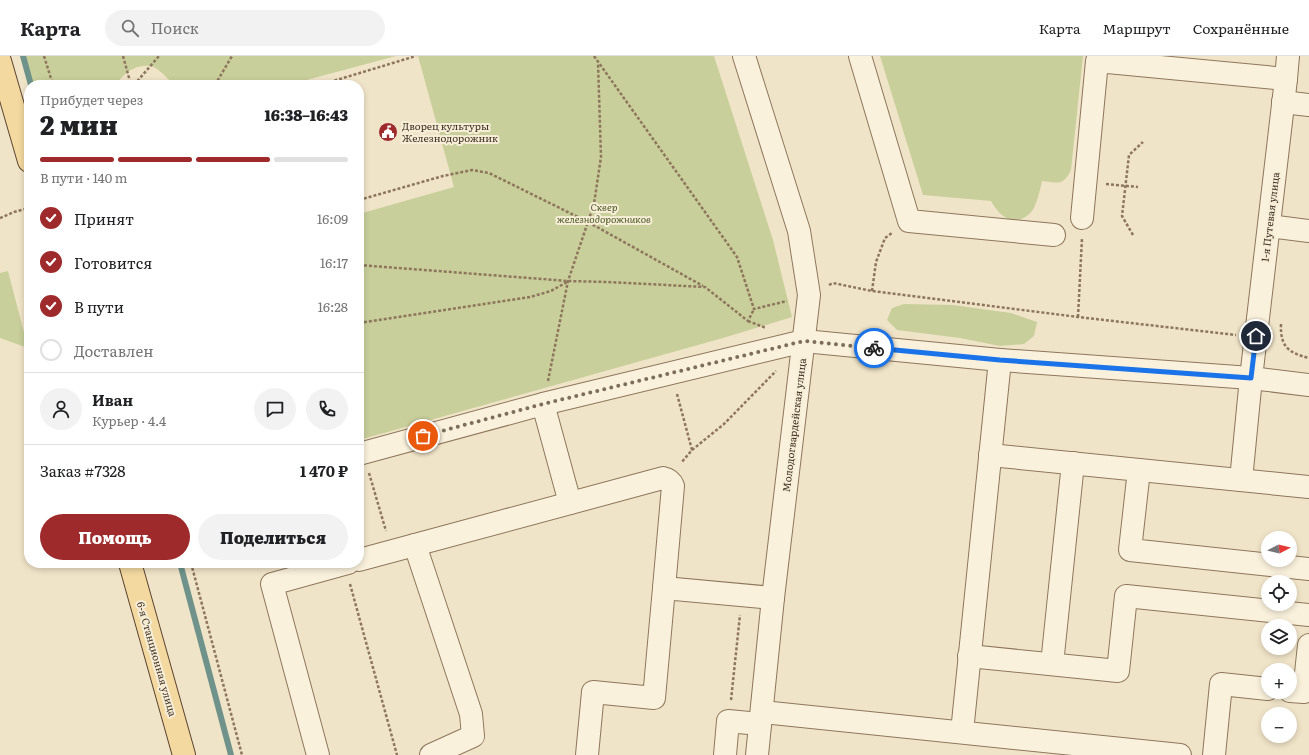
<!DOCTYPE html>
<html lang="ru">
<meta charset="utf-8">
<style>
body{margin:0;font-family:Literata,serif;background:#f2f2f2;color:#202124;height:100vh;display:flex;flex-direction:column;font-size:15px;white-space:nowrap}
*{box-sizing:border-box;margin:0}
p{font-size:13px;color:#757577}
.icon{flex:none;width:22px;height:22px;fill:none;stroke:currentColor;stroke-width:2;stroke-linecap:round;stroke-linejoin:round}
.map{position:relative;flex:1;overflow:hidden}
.sheet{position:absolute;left:24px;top:24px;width:340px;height:488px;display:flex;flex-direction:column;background:#fff;border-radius:16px;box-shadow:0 2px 6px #0003}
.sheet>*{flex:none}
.needle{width:26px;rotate:83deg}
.controls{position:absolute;left:1261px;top:475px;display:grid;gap:8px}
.controls a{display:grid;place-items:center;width:36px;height:36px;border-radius:50%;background:#fff;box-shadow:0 2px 6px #0003;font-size:20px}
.pin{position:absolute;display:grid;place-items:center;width:34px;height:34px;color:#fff;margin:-17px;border:2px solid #fff;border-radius:50%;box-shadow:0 1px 4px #0007}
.courier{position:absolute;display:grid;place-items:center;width:40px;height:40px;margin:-20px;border:3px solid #1a73e8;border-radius:50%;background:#fff;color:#222;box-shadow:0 1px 5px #0007}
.headline em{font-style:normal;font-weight:800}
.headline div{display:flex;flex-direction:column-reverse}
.headline{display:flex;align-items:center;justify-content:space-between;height:68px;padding:0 16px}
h1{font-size:26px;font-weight:800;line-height:30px}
.bar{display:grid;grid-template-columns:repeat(4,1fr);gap:6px 4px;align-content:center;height:48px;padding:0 16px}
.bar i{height:5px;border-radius:3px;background:#e0e0e0}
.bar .selected{background:#9e2a2b}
.bar p{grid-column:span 4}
.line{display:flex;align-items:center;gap:10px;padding:0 16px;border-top:1px solid #e0e0e0}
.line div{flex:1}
.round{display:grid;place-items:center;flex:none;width:42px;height:42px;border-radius:21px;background:#f2f2f2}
ol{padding:0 16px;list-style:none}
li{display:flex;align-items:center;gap:12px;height:44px}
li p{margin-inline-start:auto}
li .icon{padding:4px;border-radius:50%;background:#9e2a2b;color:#fff;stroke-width:4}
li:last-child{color:#757577}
li i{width:22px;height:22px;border:2px solid #e0e0e0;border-radius:50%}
.cta{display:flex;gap:8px;margin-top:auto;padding:8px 16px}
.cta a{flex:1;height:46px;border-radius:24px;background:#9e2a2b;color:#fff;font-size:16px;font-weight:800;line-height:46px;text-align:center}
.cta a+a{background:#f2f2f2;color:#202124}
header{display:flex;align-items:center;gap:24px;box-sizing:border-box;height:56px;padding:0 20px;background:#fff;border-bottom:1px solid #e0e0e0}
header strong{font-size:19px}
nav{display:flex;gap:22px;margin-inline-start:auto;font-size:14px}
.search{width:280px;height:36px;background:#f2f2f2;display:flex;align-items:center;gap:10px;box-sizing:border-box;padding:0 14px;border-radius:22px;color:#757577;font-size:15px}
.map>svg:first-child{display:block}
.green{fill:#c9cf9b}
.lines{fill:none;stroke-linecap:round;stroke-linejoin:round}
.stream{stroke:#6f938a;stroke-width:6}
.minor-casing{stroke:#8d765c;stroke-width:24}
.major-casing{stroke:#5b4430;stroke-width:24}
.path{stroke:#8d765c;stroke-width:2.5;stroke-dasharray:3 2;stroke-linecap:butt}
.minor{stroke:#faf1dc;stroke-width:22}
.major{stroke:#f3d9a0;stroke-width:22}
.done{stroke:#7c6e5b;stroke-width:4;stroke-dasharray:0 7.2}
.route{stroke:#1a73e8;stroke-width:5}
.labels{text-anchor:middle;stroke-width:4;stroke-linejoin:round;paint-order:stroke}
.poi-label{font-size:10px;fill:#3d2e20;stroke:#f7eed8;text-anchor:start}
.park-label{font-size:10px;font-style:italic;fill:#4d5a26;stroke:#f7eed8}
.street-label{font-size:10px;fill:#3d2e20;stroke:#f7eed8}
</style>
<header>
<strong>Карта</strong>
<div class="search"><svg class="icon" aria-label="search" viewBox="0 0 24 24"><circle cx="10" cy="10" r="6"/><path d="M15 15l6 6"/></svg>Поиск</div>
<nav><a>Карта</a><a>Маршрут</a><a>Сохранённые</a></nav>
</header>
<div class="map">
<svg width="1309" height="699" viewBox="0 0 1309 699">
<rect width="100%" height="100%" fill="#f0e4c8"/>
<g class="green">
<path d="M21 0H396L288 29H174C169 24 158 11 150 10 136 8 123 17 116 29L29 30Z"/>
<path d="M418 0H714L773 184 792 261 723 282 359 384V158L454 131Z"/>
<path d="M880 0H1083L1071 114C1063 130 1059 127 1042 125 1040 134 1038 143 1034 152 1027 163 1014 169 1002 159 998 156 994 150 991 145L923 139Z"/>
<path d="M8 215 28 292 0 282V217Z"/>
<path d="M904 248 953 249 1011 257 1037 266 1034 280 1024 288 1000 290 960 282 897 274 887 264 892 252Z"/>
</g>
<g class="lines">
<g class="stream">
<path d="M23 0 31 29"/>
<path d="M180 507 231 699"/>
</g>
<defs>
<g id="minor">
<path d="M744 0 799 175 809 239 773 542 757 699"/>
<path d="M860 0 909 165 1054 179"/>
<path d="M1283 46 1309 49"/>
<path d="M1082 162 1097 5 1286 23"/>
<path d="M1269 170 1309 175"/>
<path d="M543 348 570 447"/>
<path d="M359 398 543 348 804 285 1000 304 1251 322 1309 329"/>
<path d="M990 399 1309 431"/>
<path d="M1139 414 1130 494 1309 513"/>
<path d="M1241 424 1251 322 1286 23 1288 0"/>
<path d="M415 489 471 658 473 680 431 699"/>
<path d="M359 504 663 422C668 423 671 425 673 430L664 532"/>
<path d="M969 600 1118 615 1126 540 1309 559"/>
<path d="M1052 608 1073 407"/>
<path d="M1290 635 1304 636 1309 589"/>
<path d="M762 656 1180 699"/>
<path d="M962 676 1000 304"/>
<path d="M318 699 272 528 348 507"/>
<path d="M587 699 593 636 654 642 664 532 773 542"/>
<path d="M725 699 728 665 760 668"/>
<path d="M1214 699 1221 628 1268 633"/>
</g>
<g id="major">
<path d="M0 5 29 105"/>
<path d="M130 507 184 699"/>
</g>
</defs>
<use href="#minor" class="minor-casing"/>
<use href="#major" class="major-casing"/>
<g class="path">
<path d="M44 0 53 29"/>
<path d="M123 0 131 29"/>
<path d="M594 0 737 201 754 253 787 245"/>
<path d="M134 29 159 0"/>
<path d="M215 29 232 0"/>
<path d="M320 29 416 0"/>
<path d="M1106 128 1138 131"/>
<path d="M359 144 443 120 472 114 489 117 588 166 703 230"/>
<path d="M0 162 14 156 29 152"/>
<path d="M1133 179 1122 160 1129 99 1143 86"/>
<path d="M359 209 568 225 607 226 705 231 748 265 754 253"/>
<path d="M829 229 833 227 872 235 1078 261 1236 279"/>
<path d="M872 235 876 206 885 182 892 177"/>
<path d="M1078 261 1082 182"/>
<path d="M748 265 766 272"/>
<path d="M359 267 530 241 551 235 567 226"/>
<path d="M1281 268C1280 291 1289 297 1309 302"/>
<path d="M548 325 568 225 594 148 601 101 598 7"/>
<path d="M677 338 692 394 681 407"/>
<path d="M692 394 724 368 776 315"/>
<path d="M369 417 386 475"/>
<path d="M191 507 242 699"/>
<path d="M350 528 397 699"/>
<path d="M731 644 740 559"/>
</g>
<use href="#minor" class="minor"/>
<use href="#major" class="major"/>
</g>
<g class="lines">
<path class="done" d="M423 380 543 348 804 285 874 292"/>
<path class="route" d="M874 292 1000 304 1251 322 1256 280"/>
</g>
<defs>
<symbol id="civic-disc" viewBox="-11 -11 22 22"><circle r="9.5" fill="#9e2a2b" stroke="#f7eed8"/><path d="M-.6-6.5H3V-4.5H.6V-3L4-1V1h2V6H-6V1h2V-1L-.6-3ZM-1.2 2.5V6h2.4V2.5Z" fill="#fff"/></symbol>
</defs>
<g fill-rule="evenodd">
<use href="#civic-disc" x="377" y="65" width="22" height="22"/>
</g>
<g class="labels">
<g class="poi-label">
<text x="402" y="74">Дворец культуры<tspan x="402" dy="12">Железнодорожник</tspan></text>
</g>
<g class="park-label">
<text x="604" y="155">Сквер<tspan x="604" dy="12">железнодорожников</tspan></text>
</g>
<g class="street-label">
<text transform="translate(1270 161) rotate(-83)" y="4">1-я Путевая улица</text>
<text transform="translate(794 369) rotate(-83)" y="4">Молодогвардейская улица</text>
<text transform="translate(157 603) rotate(74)" y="4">6-я Станционная улица</text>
</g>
</g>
</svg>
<div class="controls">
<a><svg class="needle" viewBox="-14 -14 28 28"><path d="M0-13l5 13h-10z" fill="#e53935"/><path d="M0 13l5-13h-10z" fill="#757577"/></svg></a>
<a><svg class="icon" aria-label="locate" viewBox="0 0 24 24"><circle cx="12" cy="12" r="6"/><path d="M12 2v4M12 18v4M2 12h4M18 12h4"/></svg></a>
<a><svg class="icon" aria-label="layers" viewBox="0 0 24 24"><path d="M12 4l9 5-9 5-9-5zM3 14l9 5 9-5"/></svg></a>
<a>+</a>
<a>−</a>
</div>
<div class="pin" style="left:423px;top:380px;background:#ea580c"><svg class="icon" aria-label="bag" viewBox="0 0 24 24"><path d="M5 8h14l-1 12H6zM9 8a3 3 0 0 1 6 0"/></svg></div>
<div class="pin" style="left:1256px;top:280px;background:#1f2937"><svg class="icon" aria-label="home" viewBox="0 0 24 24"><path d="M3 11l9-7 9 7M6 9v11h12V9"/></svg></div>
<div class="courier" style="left:874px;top:292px"><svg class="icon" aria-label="bike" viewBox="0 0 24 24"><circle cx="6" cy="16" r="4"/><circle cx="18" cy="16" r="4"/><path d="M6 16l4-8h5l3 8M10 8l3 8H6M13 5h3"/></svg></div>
<section class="sheet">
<div class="headline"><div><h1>2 мин</h1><p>Прибудет через</p></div><em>16:38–16:43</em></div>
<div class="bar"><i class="selected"></i><i class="selected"></i><i class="selected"></i><i></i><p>В пути · 140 m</p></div>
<ol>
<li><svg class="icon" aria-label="check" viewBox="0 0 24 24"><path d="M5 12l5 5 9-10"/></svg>Принят<p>16:09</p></li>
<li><svg class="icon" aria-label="check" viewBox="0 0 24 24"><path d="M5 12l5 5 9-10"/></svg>Готовится<p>16:17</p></li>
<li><svg class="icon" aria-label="check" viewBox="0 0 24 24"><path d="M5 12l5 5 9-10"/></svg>В пути<p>16:28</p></li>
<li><i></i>Доставлен</li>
</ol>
<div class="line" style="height:72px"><a class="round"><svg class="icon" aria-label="person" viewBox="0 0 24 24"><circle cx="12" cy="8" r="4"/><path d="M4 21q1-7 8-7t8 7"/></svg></a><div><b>Иван</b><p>Курьер · 4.4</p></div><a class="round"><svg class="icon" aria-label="chat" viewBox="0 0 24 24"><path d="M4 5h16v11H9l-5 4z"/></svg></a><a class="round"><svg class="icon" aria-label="phone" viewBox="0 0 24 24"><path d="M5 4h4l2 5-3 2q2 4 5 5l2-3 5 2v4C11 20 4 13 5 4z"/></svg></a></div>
<div class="line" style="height:52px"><div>Заказ #7328</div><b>1 470 ₽</b></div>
<div class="cta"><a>Помощь</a><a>Поделиться</a></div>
</section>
</div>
